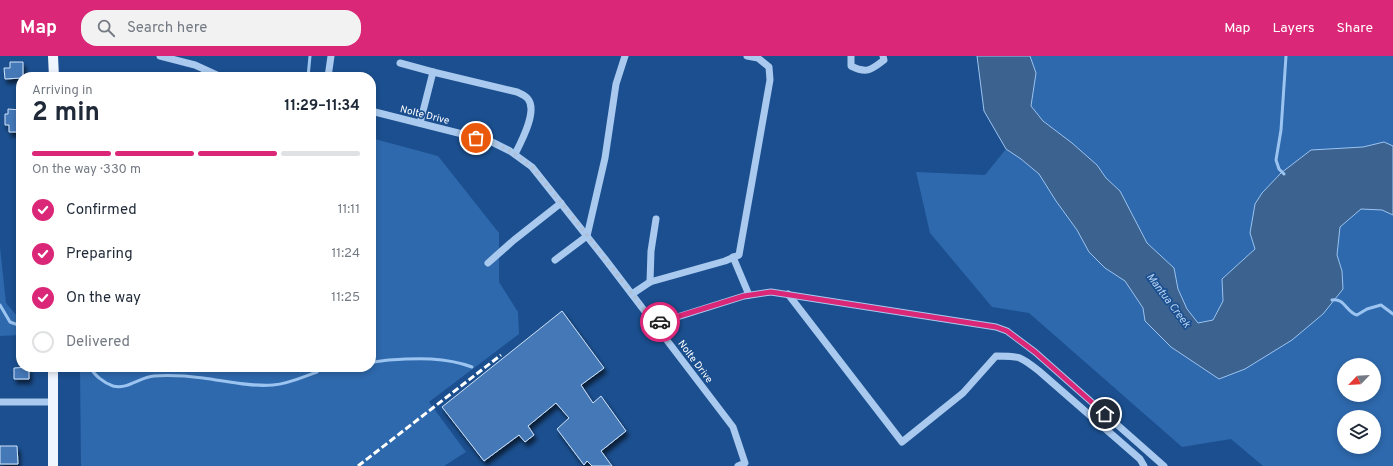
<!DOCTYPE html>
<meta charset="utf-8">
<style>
body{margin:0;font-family:Overpass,sans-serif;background:#f2f2f3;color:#1f2937;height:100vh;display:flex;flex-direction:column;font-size:15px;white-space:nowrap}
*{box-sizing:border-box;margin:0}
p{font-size:13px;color:#747a83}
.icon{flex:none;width:22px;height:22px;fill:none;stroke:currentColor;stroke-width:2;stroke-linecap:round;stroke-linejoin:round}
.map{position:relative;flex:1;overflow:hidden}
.panel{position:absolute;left:16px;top:16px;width:360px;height:300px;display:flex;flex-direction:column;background:#fff;border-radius:16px;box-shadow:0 2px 6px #0003}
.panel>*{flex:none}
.needle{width:26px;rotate:245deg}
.tools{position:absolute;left:1337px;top:302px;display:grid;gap:8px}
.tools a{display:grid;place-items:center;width:44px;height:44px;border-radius:50%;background:#fff;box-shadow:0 2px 6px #0003;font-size:20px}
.pin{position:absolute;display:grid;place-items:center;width:34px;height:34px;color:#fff;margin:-17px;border:2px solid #fff;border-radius:50%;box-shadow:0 1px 4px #0007}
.courier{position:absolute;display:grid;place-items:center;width:40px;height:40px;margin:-20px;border:3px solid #db2777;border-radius:50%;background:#fff;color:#222;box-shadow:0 1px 5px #0007}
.headline em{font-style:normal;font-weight:700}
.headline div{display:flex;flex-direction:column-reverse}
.headline{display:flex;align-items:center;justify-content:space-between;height:68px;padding:0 16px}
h1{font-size:26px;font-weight:700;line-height:30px}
.bar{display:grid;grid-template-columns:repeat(4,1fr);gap:6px 4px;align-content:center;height:48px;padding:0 16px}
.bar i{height:5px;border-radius:3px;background:#e0e1e3}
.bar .on{background:#db2777}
.bar p{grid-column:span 4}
ol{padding:0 16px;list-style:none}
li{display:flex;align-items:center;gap:12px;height:44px}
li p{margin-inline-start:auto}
li .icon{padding:4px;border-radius:50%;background:#db2777;color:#fff;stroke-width:4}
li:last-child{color:#747a83}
li i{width:22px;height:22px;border:2px solid #e0e1e3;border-radius:50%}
header{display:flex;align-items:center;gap:24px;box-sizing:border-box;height:56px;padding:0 20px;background:#db2777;color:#fff}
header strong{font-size:19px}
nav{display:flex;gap:22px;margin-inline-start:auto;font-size:14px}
.search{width:280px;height:36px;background:#f2f2f3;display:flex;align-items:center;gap:10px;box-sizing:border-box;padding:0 14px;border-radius:16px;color:#747a83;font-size:15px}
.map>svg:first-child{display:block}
.green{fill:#2e69ad;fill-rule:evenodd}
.water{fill:#3c6290;stroke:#9cc4f0}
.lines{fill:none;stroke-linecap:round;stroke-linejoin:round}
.stream{stroke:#9cc4f0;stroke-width:3}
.building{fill:#4478b7;stroke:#cfe3fa;filter:url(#shadow)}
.minor{stroke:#a9c9ee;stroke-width:7}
.major{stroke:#f0f6ff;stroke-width:10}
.rail{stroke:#fff;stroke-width:3;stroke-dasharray:7 3;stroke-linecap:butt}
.done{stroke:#afc1d8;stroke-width:4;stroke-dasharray:0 7.2}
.route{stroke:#db2777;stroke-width:5}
.labels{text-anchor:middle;stroke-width:3.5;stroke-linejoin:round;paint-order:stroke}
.street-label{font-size:10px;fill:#fff;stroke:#1b4f8f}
.water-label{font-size:11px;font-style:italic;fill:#b5d3f5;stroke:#1b4f8f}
</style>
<header>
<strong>Map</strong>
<div class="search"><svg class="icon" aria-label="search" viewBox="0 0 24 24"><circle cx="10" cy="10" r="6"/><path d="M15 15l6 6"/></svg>Search here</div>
<nav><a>Map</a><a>Layers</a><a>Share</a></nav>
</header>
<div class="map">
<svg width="1393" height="410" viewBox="0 0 1393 410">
<defs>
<filter id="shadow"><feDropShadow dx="2.5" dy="4.5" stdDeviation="2" flood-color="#0009"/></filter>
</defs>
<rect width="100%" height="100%" fill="#1b4f8f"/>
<g class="green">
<path d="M1030 0H1393V90L1384 86 1363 91 1250 177 1255 193 1222 223 1223 245 1213 264 1198 267 1187 253 1178 233 1174 212 1147 187 1120 135 1106 122 1097 109 1072 87 1043 65 1031 50 1036 17Z"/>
<path d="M371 82 438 100 499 177V226L518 256 519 278 429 346 466 396 444 410H81L80 311H371Z"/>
<path d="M1006 93 1021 103 1039 118 1056 145 1077 174 1089 196 1105 212 1125 225 1143 252 1145 265 1171 291 1219 323 1292 284 1298 278 1342 215 1337 199 1340 171 1361 153 1382 154 1393 159V410H1263L1231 383 1182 391 1029 257 992 251 930 177 916 116 985 119ZM1344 309H1374V339H1344ZM1344 361H1374V391H1344Z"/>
<path d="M0 191 6 247 18 261 21 262V279L0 280Z"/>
</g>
<path class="water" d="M977 0H1030L1036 17 1031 50 1043 65 1072 87 1097 109 1106 122 1120 135 1147 187 1174 212 1178 233 1187 253 1198 267 1213 264 1223 245 1222 223 1255 193 1250 177 1255 148 1262 137 1281 117 1311 94 1363 91 1384 86 1393 90V159L1382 154 1361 153 1340 171 1337 199 1342 215 1343 233 1323 258 1292 284 1245 313 1219 323 1171 291 1145 265 1143 252 1125 225 1105 212 1089 196 1077 174 1056 145 1039 118 1021 103 1006 93 984 55Z"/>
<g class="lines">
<g class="stream">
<path d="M308 21 310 0"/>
<path d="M1284 118 1279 113 1276 104 1281 74 1286 0"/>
<path d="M1332 244C1345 242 1346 256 1357 259L1367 253 1381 249 1393 258"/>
<path d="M0 249 10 266 21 270"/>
<path d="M371 307C377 305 383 305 389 304 417 302 445 301 472 311"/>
<path d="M90 311C94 319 104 327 113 330 127 334 140 321 154 320 170 319 187 320 203 322 226 325 250 331 273 329 288 328 303 321 317 316"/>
<path d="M333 313 343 311"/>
</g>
</g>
<g class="building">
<path d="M10 6H23V21H21V22L5 23 4 12H10Z"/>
<path d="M8 53 21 54V76H9V69H5V58H8Z"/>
<path d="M562 255 604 312 581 329 593 347 601 340 626 375 601 395 612 410H592L587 405 584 409 557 373 569 362 556 347 528 370 534 379 525 386 519 379 484 405 442 351Z"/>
<path d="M29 311V323H14V312Z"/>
<path d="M0 390H17L18 408H0Z"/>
</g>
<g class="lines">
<g class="minor">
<path d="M160 0 195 9 219 20"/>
<path d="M851 0V10C867 18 871 14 884 4L883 0"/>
<path d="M400 7 433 16 420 67"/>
<path d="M433 16 517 36C521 38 525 39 528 43 538 55 521 86 515 98"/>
<path d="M79 21 82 20 222 21"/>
<path d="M328 21 331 0"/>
<path d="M371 55 490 85 510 95 532 111 605 203 733 371 745 407 738 410"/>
<path d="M733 201 749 239"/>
<path d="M555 204 587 180 605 102 616 28 625 0"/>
<path d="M488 207 514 184 561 147"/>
<path d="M650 226 651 195 656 163"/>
<path d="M632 238 650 226 725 205 739 199 770 24 769 11 758 2 747 0"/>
<path d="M788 238 902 386 963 337 996 300C1020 300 1020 300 1039 315L1140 403 1144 410"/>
<path d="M655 268 744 240 771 236 996 271 1007 275 1035 296 1164 410"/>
<path d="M0 346H53"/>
</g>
<g class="major">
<path d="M53 0 54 21"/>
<path d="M53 311V410"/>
</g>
<path class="rail" d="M358 410 501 299"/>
</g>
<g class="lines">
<path class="done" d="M476 82 490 85 510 95 532 111 579 169 655 268 660 266"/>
<path class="route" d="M660 266 744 240 771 236 996 271 1007 275 1035 296 1105 358"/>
</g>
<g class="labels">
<g class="street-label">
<text transform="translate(425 58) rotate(14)" y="4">Nolte Drive</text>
<text transform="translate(696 305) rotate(53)" y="4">Nolte Drive</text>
</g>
<g class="water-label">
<text transform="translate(1169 244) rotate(53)" y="4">Mantua Creek</text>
</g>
</g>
</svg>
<div class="tools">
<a><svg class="needle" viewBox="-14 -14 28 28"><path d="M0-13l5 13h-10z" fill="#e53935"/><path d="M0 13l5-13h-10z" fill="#747a83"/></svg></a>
<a><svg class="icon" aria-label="layers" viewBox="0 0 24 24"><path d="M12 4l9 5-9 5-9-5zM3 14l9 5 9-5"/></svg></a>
</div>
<div class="pin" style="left:476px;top:82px;background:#ea580c"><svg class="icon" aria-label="bag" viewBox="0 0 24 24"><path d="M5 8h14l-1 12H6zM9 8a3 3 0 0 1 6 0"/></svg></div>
<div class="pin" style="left:1105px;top:358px;background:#1f2937"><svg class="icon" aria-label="home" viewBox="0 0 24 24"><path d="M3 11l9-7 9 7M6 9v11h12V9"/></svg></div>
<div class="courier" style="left:660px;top:266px"><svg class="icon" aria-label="car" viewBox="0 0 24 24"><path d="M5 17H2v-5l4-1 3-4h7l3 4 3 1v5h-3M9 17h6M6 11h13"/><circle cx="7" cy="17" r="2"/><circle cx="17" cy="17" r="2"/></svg></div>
<section class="panel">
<div class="headline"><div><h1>2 min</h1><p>Arriving in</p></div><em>11:29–11:34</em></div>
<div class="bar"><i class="on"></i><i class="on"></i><i class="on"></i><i></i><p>On the way · 330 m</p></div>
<ol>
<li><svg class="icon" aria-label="check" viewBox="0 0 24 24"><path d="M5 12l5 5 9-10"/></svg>Confirmed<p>11:11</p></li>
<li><svg class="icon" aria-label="check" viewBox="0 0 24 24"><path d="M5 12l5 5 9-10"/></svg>Preparing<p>11:24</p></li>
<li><svg class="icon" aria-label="check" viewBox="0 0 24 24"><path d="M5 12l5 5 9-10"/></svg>On the way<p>11:25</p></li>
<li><i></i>Delivered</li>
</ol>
</section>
</div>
